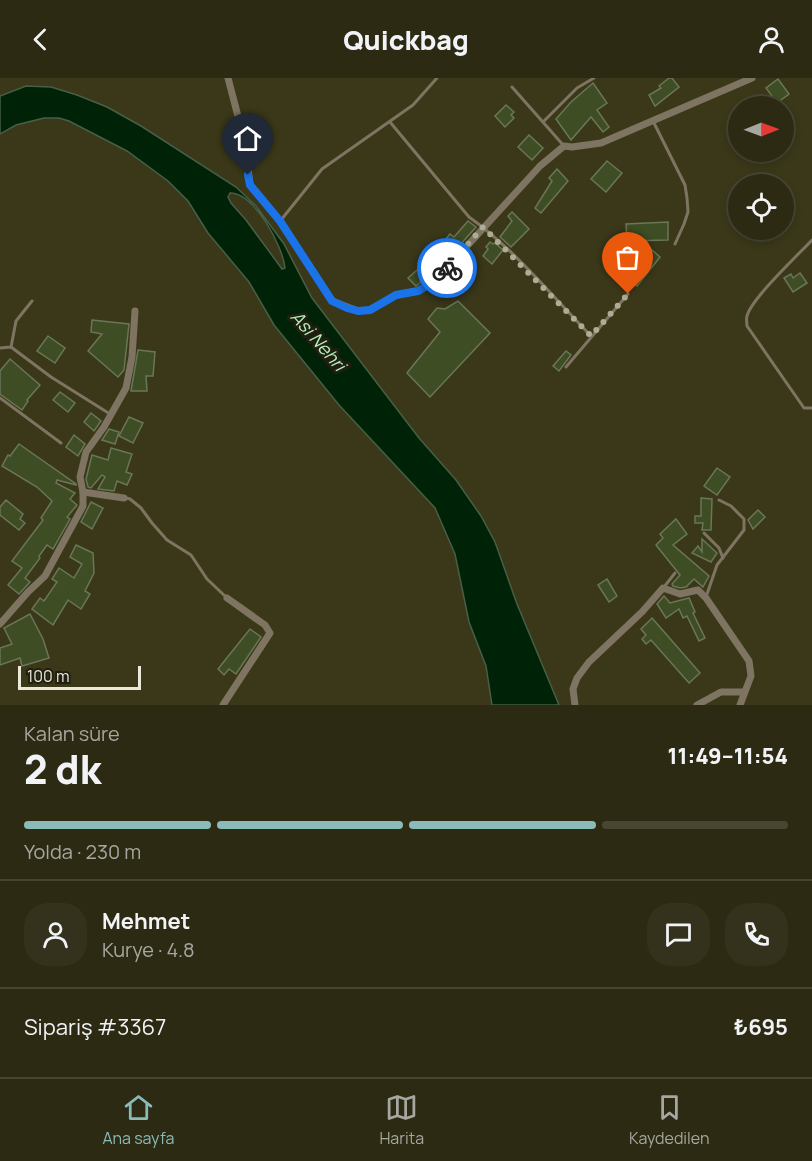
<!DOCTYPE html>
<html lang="tr">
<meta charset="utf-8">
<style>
body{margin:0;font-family:Manrope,sans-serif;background:#34321c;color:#f1f3f6;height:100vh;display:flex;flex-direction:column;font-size:22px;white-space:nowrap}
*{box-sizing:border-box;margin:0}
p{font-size:20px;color:#a6a7a0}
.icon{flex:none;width:33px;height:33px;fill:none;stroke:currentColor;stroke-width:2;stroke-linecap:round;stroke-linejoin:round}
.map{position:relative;height:627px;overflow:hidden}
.details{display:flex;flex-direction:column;background:#2c2a13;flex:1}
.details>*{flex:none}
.needle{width:39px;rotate:89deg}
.tools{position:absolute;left:728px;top:18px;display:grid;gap:12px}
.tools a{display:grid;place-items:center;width:66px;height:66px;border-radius:50%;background:#2c2a13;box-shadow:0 3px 9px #0003,0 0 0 2px #484633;font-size:30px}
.scale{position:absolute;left:18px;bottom:15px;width:123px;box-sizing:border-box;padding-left:6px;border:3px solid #ebead8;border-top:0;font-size:16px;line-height:21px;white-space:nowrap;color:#ebead8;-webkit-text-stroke:4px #201f11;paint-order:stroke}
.pin{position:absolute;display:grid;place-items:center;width:51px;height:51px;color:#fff;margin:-62px -26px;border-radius:50% 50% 50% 0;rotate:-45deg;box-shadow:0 0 6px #0007}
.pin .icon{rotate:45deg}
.courier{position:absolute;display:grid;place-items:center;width:60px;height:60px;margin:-30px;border:4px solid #1a73e8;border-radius:50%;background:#fff;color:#222;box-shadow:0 2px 8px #0007}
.summary em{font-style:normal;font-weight:800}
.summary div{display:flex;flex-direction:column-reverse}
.summary{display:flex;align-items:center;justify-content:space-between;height:102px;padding:0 24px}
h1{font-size:39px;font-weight:800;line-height:45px}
.bar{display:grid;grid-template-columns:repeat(4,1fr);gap:9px 6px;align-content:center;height:72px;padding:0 24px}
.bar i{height:8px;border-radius:4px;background:#484633}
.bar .selected{background:#8bbbb9}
.bar p{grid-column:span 4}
.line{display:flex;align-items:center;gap:15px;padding:0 24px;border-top:2px solid #484633}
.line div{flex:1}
.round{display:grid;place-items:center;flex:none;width:63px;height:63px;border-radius:24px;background:#34321c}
header{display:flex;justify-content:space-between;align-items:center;height:78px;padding:0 24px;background:#2c2a13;font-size:27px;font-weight:800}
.tabs{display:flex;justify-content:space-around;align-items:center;height:84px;border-top:2px solid #484633;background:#2c2a13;font-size:16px;color:#a6a7a0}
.tabs a{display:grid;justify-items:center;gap:3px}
.tabs .selected{color:#8bbbb9}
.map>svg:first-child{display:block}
.water{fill:#002307;stroke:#465f46;stroke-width:1.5;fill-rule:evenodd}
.building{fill:#3e4d23;stroke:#6a7658;stroke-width:1.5}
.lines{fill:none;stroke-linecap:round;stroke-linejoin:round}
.lane{stroke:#7e7461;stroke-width:3}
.street{stroke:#7e7461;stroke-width:7}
.done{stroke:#adac95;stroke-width:6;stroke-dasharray:0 10.8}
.route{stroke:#1a73e8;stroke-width:8}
.labels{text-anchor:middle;stroke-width:6;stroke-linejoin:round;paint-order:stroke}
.water-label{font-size:18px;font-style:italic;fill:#b3f1ba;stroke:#201f11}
</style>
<header><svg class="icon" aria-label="back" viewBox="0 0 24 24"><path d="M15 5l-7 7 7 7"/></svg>Quickbag<svg class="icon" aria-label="person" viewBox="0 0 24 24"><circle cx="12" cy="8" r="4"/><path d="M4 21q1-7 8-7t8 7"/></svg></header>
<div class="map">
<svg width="812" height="627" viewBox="0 0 812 627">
<rect width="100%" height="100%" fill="#3a3819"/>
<path class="water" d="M26 8 51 9 77 17 107 29 141 48 236 109 256 128 284 166 312 220 419 360 456 402 481 438 495 464 517 526 559 627H492L486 588 469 544 455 476 435 430 339 327 274 247 249 204 208 155 188 123 168 103 127 73 69 43 59 40H44L16 47 0 56V18ZM230 115C255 115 283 169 285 190L282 191 246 142 231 125 228 119Z"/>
<g class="building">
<path d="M669 0H672L679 9 655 28 649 17 661 10 659 8Z"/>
<path d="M778 1 789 16 777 25 766 10Z"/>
<path d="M593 5 607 25 597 32 609 49 603 54 591 39 571 62 556 41 571 24Z"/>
<path d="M506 27 514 34 511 37 514 40 505 49 495 38Z"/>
<path d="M529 57 543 70 532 82 518 69Z"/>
<path d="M607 83 622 95 606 114 591 101Z"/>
<path d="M557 91 568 103 541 135 535 130 552 103 549 100Z"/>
<path d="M512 134 529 151 511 169 500 159 512 143 508 138Z"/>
<path d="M468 143 476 149 443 186 416 208 408 200 442 170 440 168 450 156 454 159Z"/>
<path d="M668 144V162L627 163 626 146Z"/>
<path d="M490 164 493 166 495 165 503 172 492 186 483 178 488 171 486 169Z"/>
<path d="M651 171 660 179 637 208 628 198 632 194 620 179Z"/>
<path d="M800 195 807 205 793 214 784 200 791 196 793 200Z"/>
<path d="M458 223 490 255 430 319 407 295 440 254 428 241 437 230 445 231Z"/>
<path d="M92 242 129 246 124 292 118 299 88 273 102 256 91 254Z"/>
<path d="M48 258 65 270 55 285 37 273Z"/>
<path d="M138 272 155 274 153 298H146L147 313H131Z"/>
<path d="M566 273 571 277 559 293 553 288Z"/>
<path d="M10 281 40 307 27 322 28 323 22 332 0 316V293Z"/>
<path d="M60 314 75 325 68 334 53 322Z"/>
<path d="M91 335 101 343 94 353 84 344Z"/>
<path d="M129 339 143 345 133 365 119 358Z"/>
<path d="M109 351 119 354 115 366 102 362Z"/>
<path d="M74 357 85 366 78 378 66 369Z"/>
<path d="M19 366 76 406V407L57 402 56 405 75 415 70 421 77 427 67 439 70 441 53 471 47 467 39 478 40 480 25 500 30 504 19 516 8 507 22 490 12 483 43 442 41 440 52 423 37 409 2 388 8 377 10 378Z"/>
<path d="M111 370 132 376 126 394 132 396 127 407 117 403 114 413 98 411 105 399 102 397 91 410 88 409 86 401 92 377 108 382Z"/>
<path d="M717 390 730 399 717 417 704 408Z"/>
<path d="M701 420 712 421 711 452H702L703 445H695V438H701Z"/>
<path d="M6 422 23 436 20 441 25 445 19 452 0 437V429Z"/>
<path d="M91 424 103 430 92 451 81 444Z"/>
<path d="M758 432 765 439 753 451 748 442Z"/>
<path d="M676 441 687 456 673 467 709 498 703 509 694 501 686 509 680 510 673 508 672 506 680 497 656 467 663 460 660 456Z"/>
<path d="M702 461 717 475 711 484 692 475 698 468 702 474Z"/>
<path d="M76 467 93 475 94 495 85 513 90 516 81 531 68 522 53 547 32 531 40 520 44 523 57 504 52 501 59 490 74 500 82 486 70 479Z"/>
<path d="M607 501 617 518 609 524 598 507Z"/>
<path d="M664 518 670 525 689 520 695 534 693 535 705 560 699 563 687 538 683 540 679 531 666 540 657 526Z"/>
<path d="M30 536 43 561 49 580 22 588 20 580 0 587V570L12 566 4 550Z"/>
<path d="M652 540 700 595 689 605 651 562 646 566 642 561 646 557 641 551Z"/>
<path d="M250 551 261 559 236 596 229 591 224 597 218 591Z"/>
</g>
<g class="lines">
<g class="lane">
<path d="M512 9 564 68"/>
<path d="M544 43 577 10 594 0"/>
<path d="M653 43 685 107 687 120 688 134 684 146 675 166"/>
<path d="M390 44 469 139C513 170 553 219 591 258"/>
<path d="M281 142 322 91 413 27 437 0"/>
<path d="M812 162C798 177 751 221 747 238 746 240 747 246 747 248L804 330H812"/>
<path d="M11 269 51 299 110 336"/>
<path d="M0 270 11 269 16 243 32 223"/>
<path d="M566 289 628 216"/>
<path d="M0 320 61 365"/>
<path d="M126 420 130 421 141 430 152 445 167 462 191 477 207 501 226 519"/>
<path d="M704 455 719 470 723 480"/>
<path d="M664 509 675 495"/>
<path d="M706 519 717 487 744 452V441L731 428 719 422"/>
</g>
<g class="street">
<path d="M228 0 245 65 250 107 280 143 332 223 358 233 370 232 396 217 418 213 428 207 447 190 540 88 564 68 572 69 601 65 752 0"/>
<path d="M83 414 124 420"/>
<path d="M0 546 28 514 45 498 83 428V414L80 399 86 374 104 349 126 310 132 279 135 233"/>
<path d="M223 627 270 555 265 547 227 520"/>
<path d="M575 627 573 611 577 600 589 584 642 534 663 510 680 516 698 512 706 520 749 583 751 598 740 627"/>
<path d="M697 627 721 614H744"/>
</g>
</g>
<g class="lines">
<path class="done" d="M447 190 483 149 591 258 628 216"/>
<path class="route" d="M248 97 250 107 280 143 332 223 347 230 358 233 370 232 396 217 418 213 428 207 447 190"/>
</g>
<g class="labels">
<g class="water-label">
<text transform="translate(318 263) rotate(49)" y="6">Asi Nehri</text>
</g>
</g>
</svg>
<div class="tools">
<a><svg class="needle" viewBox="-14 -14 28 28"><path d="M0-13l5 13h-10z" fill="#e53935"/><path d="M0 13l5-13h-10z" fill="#a6a7a0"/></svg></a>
<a><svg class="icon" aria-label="locate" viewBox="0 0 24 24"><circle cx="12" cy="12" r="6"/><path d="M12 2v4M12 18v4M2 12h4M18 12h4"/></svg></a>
</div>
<div class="scale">100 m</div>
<div class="pin" style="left:628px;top:216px;background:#ea580c"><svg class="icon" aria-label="bag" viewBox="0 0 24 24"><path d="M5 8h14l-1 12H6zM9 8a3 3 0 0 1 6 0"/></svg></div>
<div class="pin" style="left:248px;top:97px;background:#1f2937"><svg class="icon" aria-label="home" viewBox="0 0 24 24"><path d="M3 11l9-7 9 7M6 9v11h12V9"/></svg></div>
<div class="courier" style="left:447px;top:190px"><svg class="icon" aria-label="bike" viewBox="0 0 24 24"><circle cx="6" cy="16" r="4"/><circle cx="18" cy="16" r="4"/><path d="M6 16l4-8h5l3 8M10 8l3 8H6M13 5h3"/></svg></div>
</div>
<section class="details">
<div class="summary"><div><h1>2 dk</h1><p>Kalan süre</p></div><em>11:49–11:54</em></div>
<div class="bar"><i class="selected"></i><i class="selected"></i><i class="selected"></i><i></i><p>Yolda · 230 m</p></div>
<div class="line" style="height:108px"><a class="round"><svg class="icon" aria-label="person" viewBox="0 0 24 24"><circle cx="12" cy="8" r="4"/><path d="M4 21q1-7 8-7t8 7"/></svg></a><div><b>Mehmet</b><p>Kurye · 4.8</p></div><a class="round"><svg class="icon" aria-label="chat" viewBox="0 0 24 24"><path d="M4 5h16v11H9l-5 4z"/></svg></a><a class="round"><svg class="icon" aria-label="phone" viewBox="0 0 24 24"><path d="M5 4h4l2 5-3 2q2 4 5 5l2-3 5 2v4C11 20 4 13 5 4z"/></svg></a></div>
<div class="line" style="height:78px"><div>Sipariş #3367</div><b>₺695</b></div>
</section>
<nav class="tabs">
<a class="selected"><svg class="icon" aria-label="home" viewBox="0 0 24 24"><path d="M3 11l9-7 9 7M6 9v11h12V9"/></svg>Ana sayfa</a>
<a><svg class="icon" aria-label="map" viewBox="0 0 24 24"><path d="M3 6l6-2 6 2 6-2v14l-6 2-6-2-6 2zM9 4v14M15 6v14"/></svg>Harita</a>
<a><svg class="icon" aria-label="saved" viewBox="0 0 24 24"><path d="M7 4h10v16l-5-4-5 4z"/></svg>Kaydedilen</a>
</nav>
